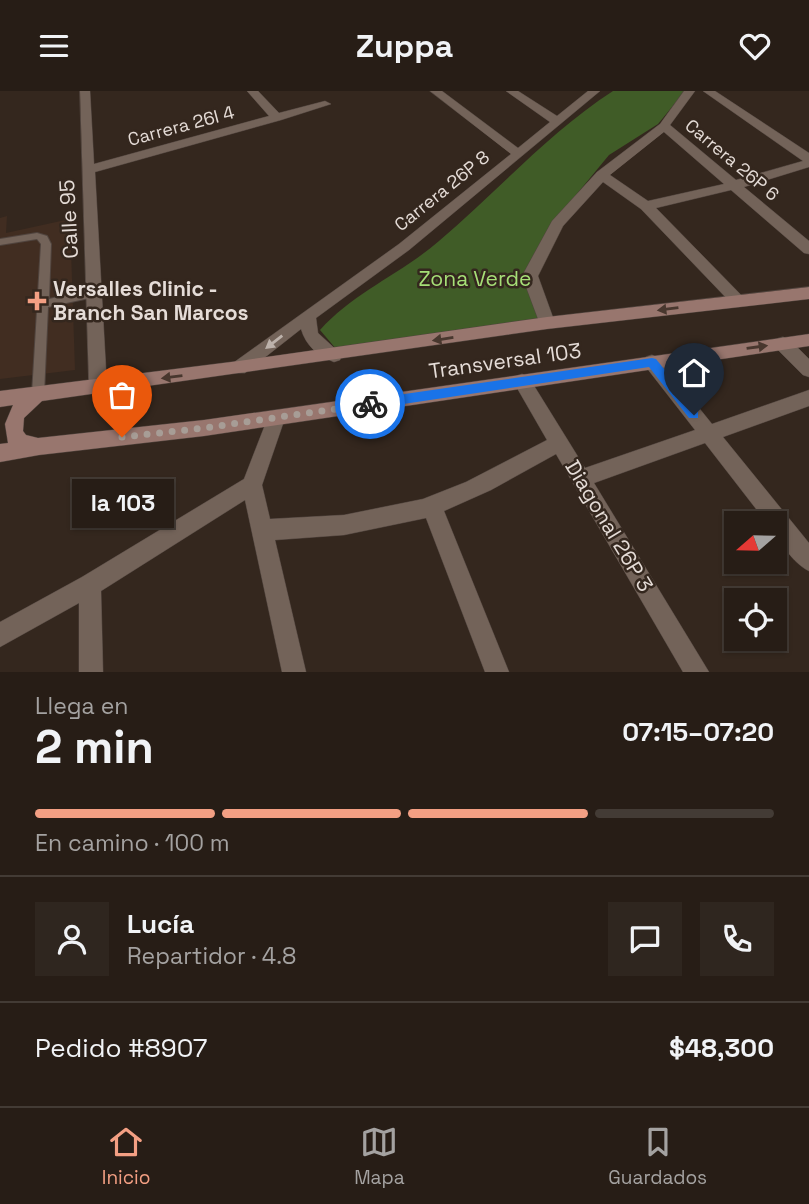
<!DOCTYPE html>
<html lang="es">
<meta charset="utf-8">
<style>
body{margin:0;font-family:"Space Grotesk",sans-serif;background:#2f261f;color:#f1f3f6;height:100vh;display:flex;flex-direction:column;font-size:26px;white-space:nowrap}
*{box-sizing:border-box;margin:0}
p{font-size:23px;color:#a4a2a1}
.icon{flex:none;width:38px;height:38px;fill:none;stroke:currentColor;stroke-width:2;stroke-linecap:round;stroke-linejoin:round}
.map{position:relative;height:581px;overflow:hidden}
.panel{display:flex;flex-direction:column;background:#271d16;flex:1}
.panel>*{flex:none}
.needle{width:46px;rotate:250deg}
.tools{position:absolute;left:724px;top:420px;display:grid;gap:14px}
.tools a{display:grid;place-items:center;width:63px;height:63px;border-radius:0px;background:#271d16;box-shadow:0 2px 5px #0004,0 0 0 2px #433b35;font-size:35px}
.pin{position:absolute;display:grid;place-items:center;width:60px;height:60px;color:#fff;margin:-72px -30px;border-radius:50% 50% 50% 0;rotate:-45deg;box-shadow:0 0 7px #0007}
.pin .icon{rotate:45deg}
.courier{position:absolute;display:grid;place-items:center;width:70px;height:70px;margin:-35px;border:5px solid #1a73e8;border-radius:50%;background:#fff;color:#222;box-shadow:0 2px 9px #0007}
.bubble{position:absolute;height:49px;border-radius:0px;background:#271d16;box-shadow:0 2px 5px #0004,0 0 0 2px #433b35;font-size:23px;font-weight:800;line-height:49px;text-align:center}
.summary em{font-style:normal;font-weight:800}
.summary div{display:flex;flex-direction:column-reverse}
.summary{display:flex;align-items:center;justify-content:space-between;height:119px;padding:0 35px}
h1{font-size:46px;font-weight:800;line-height:52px}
.bar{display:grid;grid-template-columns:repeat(4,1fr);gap:10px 7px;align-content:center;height:84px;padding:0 35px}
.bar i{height:9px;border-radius:5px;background:#433b35}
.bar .selected{background:#f39f83}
.bar p{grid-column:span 4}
.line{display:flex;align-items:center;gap:18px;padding:0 35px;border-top:2px solid #433b35}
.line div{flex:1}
.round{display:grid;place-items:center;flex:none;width:74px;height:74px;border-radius:0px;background:#2f261f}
header{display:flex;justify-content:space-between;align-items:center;height:91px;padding:0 35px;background:#271d16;font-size:32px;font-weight:800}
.dock{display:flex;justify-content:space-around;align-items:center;height:98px;border-top:2px solid #433b35;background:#271d16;font-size:19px;color:#a4a2a1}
.dock a{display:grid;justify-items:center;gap:4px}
.dock .selected{color:#f39f83}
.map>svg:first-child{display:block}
.built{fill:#412d21}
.green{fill:#405c27}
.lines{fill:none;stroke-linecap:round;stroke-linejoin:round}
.lane-casing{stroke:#50443e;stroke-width:2}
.street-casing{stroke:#50443e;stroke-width:1}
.secondary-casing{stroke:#50443e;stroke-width:1}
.lane{fill:#736359;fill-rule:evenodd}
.street{fill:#736359;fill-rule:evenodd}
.secondary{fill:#98766e;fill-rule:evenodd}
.oneway{fill:#48372e}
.oneway2{fill:#bdb2ab}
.route{fill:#1a73e8}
.done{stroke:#a79d96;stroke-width:7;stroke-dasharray:0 12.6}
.poi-dot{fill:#f39f83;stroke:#34271e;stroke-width:2.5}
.labels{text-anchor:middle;stroke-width:5;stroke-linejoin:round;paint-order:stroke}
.far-street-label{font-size:18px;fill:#e5dcd7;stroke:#34271e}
.street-label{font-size:21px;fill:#e5dcd7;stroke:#34271e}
.park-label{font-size:21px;fill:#a6df77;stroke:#34271e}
.poi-label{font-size:21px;font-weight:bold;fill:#e5dcd7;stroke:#34271e;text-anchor:start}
</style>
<header><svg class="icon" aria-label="menu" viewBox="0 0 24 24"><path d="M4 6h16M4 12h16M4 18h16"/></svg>Zuppa<svg class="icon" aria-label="heart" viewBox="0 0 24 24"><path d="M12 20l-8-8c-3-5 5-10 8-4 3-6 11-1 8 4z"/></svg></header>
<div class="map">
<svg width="809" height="581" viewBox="0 0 809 581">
<rect width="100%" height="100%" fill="#34271e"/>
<path class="built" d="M7 125 6 142 70 128 75 279 0 288V127Z"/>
<path class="green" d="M613 0H685L658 33 609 64 552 133 527 184 543 230 337 259 320 239C354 201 401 183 439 150 497 101 548 42 613 0Z"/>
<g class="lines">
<defs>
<path id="lane" d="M37 142 47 145 51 153 49 208 94 198 99 202 94 206 48 216 44 303 42 307 38 308 34 307 32 303 41 153 37 148 0 154V148Z"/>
<g id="street">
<path d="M80 0H90L94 73 269 25 247 0H258L279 22 325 10 331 13 281 29 95 81 107 296 104 301 98 303 92 301 89 296Z"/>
<path d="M430 0H442L518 57 550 31 506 0H518L557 25 588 0H600L409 159 316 227 318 242 342 264 340 269 334 271C318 265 306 255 301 238L245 282H233L230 277 233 272 399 153 511 63Z"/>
<path d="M684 0H695L670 34 736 89 803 70 703 0H715L809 62V76L744 96 809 150V163L804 162 731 99 656 117 747 210 739 216 733 214 641 118 603 91 563 135 538 185 555 232 553 236H541L522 185 552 130 597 81 660 33ZM664 41 724 93 648 110 610 84Z"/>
<path d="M783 246 789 248 809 268V286L803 284 777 258 775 253 777 248Z"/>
<path d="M652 264 658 266 712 333 809 299V315L723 346 809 452V480C794 473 775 448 775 432H767L705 352 594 392 709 581H683L556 363 491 399 444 420 509 581H485L426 427 344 444 275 449 306 581H282L245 409 101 500 103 581H79V512L0 556V531L82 486 244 388 270 321 276 319 282 321 285 327 262 394 270 428 344 424 423 408 466 391 547 349 513 290 516 285 522 283 528 285 585 377 695 339 646 276 643 271 646 266Z"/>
</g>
<path id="secondary" d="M809 196V208L547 238 42 310 24 327 23 340 26 344 38 347 204 329 809 243V255L204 345 39 364 0 371V353L8 352 5 333 13 314 0 316V300L239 270 547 226Z"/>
</defs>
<use href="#lane" class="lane-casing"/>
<use href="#street" class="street-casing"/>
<use href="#secondary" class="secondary-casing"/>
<use href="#lane" class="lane"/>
<use href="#street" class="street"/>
<use href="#secondary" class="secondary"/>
</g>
<defs><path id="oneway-solid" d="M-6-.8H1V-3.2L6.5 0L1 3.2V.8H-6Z" transform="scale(1.75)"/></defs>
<g class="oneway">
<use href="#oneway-solid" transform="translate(668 218) rotate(173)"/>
<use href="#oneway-solid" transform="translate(443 248) rotate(171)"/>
<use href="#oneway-solid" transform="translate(757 256) rotate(-8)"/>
<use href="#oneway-solid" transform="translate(172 286) rotate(173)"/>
</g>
<use class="oneway2" href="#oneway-solid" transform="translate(274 251) rotate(142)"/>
<path class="route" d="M652 267 656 268 698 320V327H689L649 276 370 318 364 313 370 308Z"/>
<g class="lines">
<path class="done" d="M122 346 204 337 370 313"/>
</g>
<path class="poi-dot" d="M33.5 199.5h7v7h7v7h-7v7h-7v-7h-7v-7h7z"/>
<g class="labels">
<g class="far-street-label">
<text transform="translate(181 35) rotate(-15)" y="6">Carrera 26I 4</text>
<text transform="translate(732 69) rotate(40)" y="6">Carrera 26P 6</text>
<text transform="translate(442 100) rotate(-39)" y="6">Carrera 26P 8</text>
</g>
<g class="street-label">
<text transform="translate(69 128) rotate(-93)" y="7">Calle 95</text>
<text transform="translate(505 270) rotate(-8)" y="7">Transversal 103</text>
<text transform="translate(609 435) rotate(59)" y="7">Diagonal 26P 3</text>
</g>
<g class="park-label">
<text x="475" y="195">Zona Verde</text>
</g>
<g class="poi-label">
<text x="53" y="205">Versalles Clinic -<tspan x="53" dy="24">Branch San Marcos</tspan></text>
</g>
</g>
</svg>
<div class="tools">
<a><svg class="needle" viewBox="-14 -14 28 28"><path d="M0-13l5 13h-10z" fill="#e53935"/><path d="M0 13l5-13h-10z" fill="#a4a2a1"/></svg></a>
<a><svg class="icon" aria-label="locate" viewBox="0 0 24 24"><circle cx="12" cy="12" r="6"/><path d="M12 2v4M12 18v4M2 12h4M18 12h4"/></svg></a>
</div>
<div class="pin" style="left:122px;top:346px;background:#ea580c"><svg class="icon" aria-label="bag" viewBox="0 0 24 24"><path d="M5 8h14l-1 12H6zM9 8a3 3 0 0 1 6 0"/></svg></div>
<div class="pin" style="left:694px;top:324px;background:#1f2937"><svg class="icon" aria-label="home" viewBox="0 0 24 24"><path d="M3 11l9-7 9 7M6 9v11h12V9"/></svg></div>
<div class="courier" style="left:370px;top:313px"><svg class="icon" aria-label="bike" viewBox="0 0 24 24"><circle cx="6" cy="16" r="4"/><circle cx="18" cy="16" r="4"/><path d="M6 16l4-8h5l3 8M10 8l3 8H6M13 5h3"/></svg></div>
<div class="bubble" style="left:72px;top:388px;width:102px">la 103</div>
</div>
<section class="panel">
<div class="summary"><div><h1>2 min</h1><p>Llega en</p></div><em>07:15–07:20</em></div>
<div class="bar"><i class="selected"></i><i class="selected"></i><i class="selected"></i><i></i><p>En camino · 100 m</p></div>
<div class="line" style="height:126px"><a class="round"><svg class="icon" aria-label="person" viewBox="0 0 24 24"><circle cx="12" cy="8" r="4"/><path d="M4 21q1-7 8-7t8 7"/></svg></a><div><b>Lucía</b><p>Repartidor · 4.8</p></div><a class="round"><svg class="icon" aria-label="chat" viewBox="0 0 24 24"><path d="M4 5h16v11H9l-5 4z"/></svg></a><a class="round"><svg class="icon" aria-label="phone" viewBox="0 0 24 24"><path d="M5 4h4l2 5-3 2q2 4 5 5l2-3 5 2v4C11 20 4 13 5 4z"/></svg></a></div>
<div class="line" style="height:91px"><div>Pedido #8907</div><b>$48,300</b></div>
</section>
<nav class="dock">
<a class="selected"><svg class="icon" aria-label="home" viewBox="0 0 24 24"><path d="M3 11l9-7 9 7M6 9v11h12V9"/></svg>Inicio</a>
<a><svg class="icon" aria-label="map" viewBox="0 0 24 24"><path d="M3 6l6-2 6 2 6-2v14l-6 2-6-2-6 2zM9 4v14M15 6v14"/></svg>Mapa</a>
<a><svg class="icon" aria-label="saved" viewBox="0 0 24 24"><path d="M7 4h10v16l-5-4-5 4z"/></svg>Guardados</a>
</nav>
